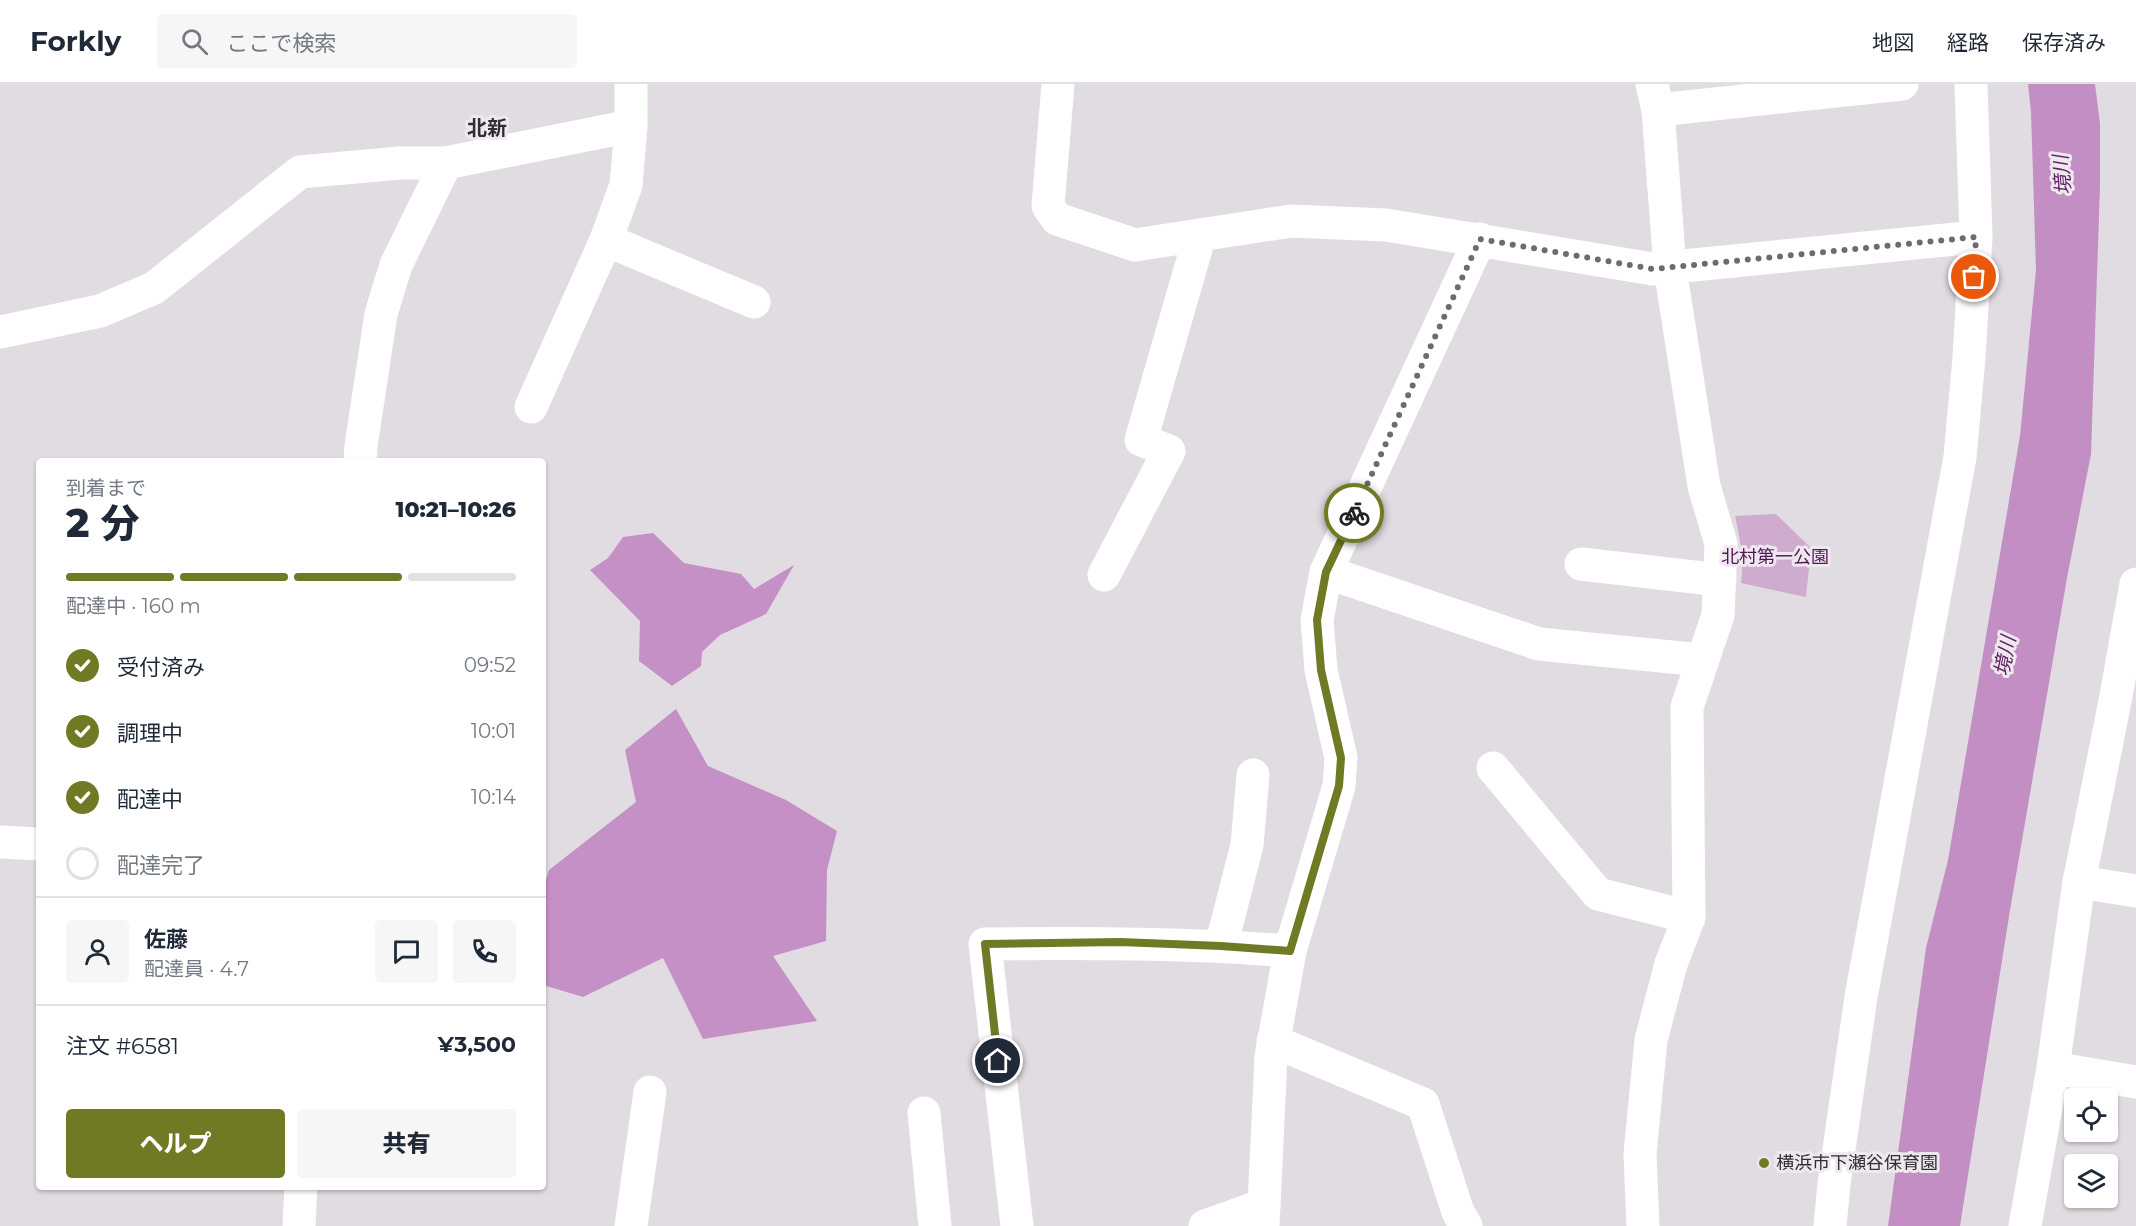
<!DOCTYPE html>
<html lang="ja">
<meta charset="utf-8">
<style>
body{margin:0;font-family:Montserrat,"Noto Sans JP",sans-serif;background:#f6f6f7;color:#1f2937;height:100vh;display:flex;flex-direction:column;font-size:22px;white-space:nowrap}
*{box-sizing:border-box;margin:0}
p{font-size:20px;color:#747a83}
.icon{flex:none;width:33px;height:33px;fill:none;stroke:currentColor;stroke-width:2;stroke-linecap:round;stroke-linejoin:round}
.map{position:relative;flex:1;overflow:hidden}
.drawer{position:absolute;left:36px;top:374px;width:510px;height:732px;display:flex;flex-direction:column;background:#fff;border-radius:6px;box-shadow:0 2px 4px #0004}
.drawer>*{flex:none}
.tools{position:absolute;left:2064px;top:1004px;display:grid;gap:12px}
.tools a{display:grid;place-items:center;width:54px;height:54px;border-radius:6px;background:#fff;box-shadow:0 2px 4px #0004;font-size:30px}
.pin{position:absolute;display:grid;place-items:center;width:51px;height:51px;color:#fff;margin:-26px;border:3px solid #fff;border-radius:50%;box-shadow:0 2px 6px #0007}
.courier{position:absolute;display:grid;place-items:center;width:60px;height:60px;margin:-30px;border:4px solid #707a25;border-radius:50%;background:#fff;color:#222;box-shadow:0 2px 8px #0007}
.summary em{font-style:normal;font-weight:800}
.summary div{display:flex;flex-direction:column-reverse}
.summary{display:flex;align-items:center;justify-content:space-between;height:102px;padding:0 30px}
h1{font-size:39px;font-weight:800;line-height:45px}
.bar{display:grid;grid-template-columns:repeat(4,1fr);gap:9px 6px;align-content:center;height:72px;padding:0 30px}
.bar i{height:8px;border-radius:4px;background:#e0e1e3}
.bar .active{background:#707a25}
.bar p{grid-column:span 4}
.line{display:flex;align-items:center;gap:15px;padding:0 30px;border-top:2px solid #e0e1e3}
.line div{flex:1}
.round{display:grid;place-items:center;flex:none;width:63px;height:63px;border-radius:6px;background:#f6f6f7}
ol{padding:0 30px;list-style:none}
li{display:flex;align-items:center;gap:18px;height:66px}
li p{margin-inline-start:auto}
li .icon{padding:6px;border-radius:50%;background:#707a25;color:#fff;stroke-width:4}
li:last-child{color:#747a83}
li i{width:33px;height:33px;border:3px solid #e0e1e3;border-radius:50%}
.cta{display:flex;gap:12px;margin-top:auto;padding:12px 30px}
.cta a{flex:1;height:69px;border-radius:6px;background:#707a25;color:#fff;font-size:24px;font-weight:800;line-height:69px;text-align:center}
.cta a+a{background:#f6f6f7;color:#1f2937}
header{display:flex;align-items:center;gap:36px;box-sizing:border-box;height:84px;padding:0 30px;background:#fff;border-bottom:2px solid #e0e1e3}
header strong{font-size:28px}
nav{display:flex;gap:33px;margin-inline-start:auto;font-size:21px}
.search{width:420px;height:54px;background:#f6f6f7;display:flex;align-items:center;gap:15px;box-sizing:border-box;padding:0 21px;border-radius:6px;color:#747a83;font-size:22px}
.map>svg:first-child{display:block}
.green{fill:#cfabcf}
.forest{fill:#c490c6}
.water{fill:#c28ec3}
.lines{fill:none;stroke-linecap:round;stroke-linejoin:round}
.minor{stroke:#fff;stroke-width:33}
.done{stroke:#6e6b6e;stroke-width:6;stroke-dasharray:0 10.8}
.route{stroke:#707a25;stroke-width:8}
.poi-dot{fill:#707a25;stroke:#efe9ef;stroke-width:2}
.labels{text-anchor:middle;stroke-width:6;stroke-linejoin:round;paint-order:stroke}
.park-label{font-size:18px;fill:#541557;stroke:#efe9ef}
.poi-label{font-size:18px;fill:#302e30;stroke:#efe9ef;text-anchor:start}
.neighbourhood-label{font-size:20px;font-weight:bold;fill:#302e30;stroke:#efe9ef}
.water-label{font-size:20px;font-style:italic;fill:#612264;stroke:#efe9ef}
</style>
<header>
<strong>Forkly</strong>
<div class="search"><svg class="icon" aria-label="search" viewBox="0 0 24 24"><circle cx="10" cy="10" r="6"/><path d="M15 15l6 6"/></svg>ここで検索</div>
<nav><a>地図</a><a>経路</a><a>保存済み</a></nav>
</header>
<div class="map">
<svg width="2136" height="1142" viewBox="0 0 2136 1142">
<rect width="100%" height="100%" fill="#e1dce1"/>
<path class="green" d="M1776 430 1811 464 1806 513 1741 499C1744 477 1740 454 1735 432Z"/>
<g class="forest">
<path d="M653 449 684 479 741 490 754 505 794 481 766 530 720 551 702 568 701 582 672 602 639 577 640 537 590 486 608 474 623 453Z"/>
<path d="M676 625 708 682 786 716 837 747 827 786 826 857 773 872 817 937 703 955 663 874 583 913 543 901V806L549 786 636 718 625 666Z"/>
</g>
<path class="water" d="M2028 0H2095L2100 40V102L2091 370 2067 494 2010 826 1960 1142H1888L1926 864 1948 776 2020 352 2036 186 2031 28Z"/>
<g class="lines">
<g class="minor">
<path d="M1058 0 1048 122 1057 135 1135 161 1291 137 1386 141 1653 185 1976 153"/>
<path d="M1658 26 1902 0"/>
<path d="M606 156 754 218"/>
<path d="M0 248 100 227 154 204 300 88 400 79H446"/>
<path d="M531 323 606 156 626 101 631 42"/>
<path d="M360 376 361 362 381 230 396 181 446 79 631 42V0"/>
<path d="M1581 480 1720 496"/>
<path d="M1326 488 1539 560 1702 576"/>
<path d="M1104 491 1169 367 1141 356 1200 151"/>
<path d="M1493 684 1598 810 1689 833"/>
<path d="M0 758 39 760"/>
<path d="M2079 798 2136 807"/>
<path d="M1221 862 1247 761 1253 691"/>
<path d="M1273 957 1423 1020 1458 1128 1466 1142"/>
<path d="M2053 984 2136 998"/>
<path d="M924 1029 935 1142"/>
<path d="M299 1142 301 1102"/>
<path d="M631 1142 650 1008"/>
<path d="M1017 1142 985 860C1087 859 1188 859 1290 867"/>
<path d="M1205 1142 1264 1121"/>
<path d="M1263 1142 1271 973 1290 867 1339 702 1341 674 1321 586 1317 536 1326 488 1480 155"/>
<path d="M1643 1142 1640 1070 1651 956 1671 880 1689 833 1687 623 1718 531 1721 460 1704 402 1670 184 1658 26 1652 0"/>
<path d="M1830 1142 1834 1100 1861 913 1960 373 1969 274 1976 153 1971 0"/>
<path d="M2025 1142 2053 984 2079 798 2116 612 2136 500"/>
</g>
</g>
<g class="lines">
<path class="done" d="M1354 429 1480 155 1653 185 1976 153 1974 193"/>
<path class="route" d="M998 977 985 860 1120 858 1221 862 1290 867 1339 702 1341 674 1321 586 1317 536 1326 488 1354 429"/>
</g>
<circle class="poi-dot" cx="1764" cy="1079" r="6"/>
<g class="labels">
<g class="park-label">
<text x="1775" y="479">北村第一公園</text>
</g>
<g class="poi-label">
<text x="1776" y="1085">横浜市下瀬谷保育園</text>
</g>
<g class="neighbourhood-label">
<text x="487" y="51">北新</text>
</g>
<g class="water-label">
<text transform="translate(2062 91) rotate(-95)" y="7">境川</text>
<text transform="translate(2005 572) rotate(-79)" y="7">境川</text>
</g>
</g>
</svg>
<div class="tools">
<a><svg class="icon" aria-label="locate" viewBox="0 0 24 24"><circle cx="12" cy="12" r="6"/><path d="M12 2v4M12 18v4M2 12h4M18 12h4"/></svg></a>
<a><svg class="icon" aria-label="layers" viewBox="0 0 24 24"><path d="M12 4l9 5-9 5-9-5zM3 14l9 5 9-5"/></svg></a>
</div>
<div class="pin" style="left:1974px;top:193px;background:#ea580c"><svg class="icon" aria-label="bag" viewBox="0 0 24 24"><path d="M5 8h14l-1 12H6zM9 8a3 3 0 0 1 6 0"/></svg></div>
<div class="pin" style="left:998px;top:977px;background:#1f2937"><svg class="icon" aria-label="home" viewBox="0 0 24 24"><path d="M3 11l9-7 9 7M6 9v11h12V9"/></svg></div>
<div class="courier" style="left:1354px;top:429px"><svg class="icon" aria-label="bike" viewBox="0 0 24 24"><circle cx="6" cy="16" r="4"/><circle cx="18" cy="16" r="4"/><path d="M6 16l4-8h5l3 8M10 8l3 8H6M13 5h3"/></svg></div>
<section class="drawer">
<div class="summary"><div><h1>2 分</h1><p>到着まで</p></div><em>10:21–10:26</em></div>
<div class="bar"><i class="active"></i><i class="active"></i><i class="active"></i><i></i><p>配達中 · 160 m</p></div>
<ol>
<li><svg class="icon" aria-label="check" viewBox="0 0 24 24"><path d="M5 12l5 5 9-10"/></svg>受付済み<p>09:52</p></li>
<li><svg class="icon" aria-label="check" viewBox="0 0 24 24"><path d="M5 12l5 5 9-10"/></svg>調理中<p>10:01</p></li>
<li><svg class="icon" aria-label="check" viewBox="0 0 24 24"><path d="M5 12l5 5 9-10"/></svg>配達中<p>10:14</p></li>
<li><i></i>配達完了</li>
</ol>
<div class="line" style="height:108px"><a class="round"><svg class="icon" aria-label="person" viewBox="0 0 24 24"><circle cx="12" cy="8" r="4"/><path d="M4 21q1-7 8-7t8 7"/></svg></a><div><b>佐藤</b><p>配達員 · 4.7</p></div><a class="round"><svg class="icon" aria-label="chat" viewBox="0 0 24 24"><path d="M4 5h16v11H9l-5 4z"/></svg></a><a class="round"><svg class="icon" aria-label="phone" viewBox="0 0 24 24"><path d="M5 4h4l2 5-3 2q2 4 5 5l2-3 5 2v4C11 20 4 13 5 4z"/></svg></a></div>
<div class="line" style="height:78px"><div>注文 #6581</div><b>¥3,500</b></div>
<div class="cta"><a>ヘルプ</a><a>共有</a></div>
</section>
</div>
